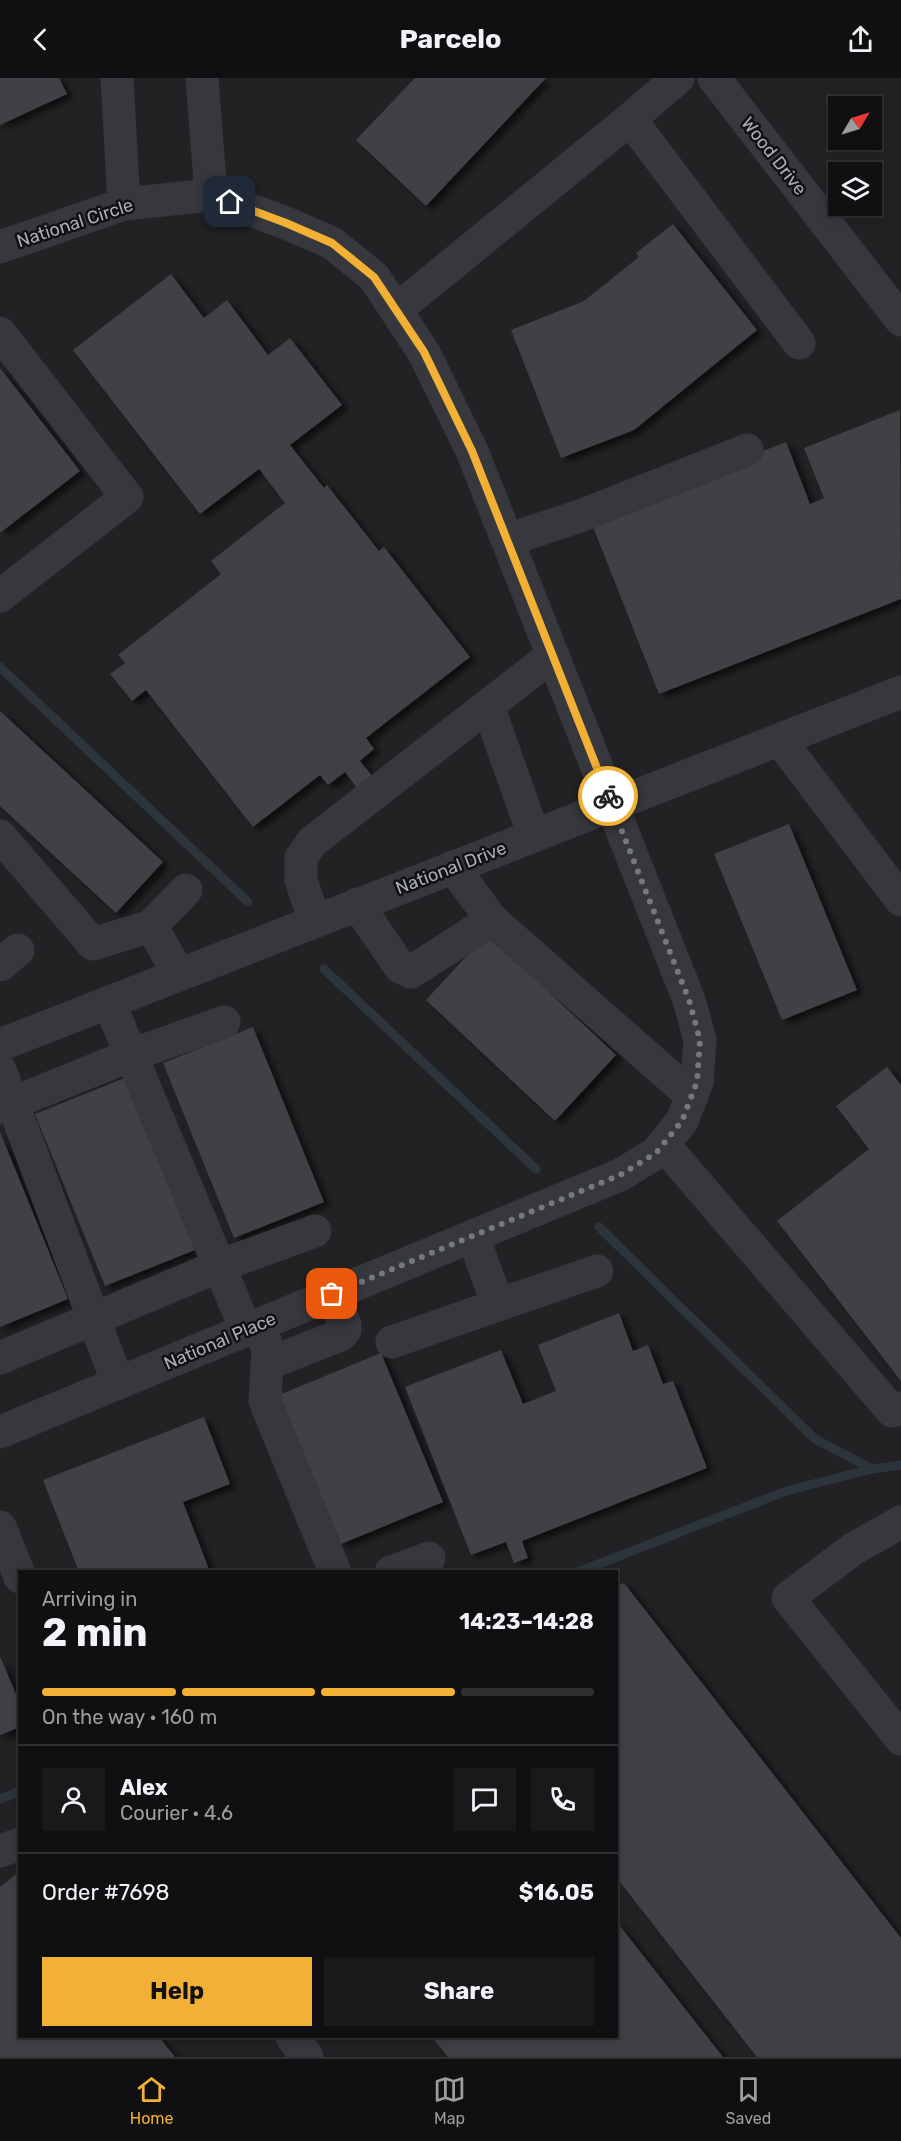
<!DOCTYPE html>
<meta charset="utf-8">
<style>
body{margin:0;font-family:Rubik,sans-serif;background:#19191b;color:#f1f3f6;height:100vh;display:flex;flex-direction:column;font-size:22px;white-space:nowrap}
*{box-sizing:border-box;margin:0}
p{font-size:20px;color:#9c9d9f}
.icon{flex:none;width:33px;height:33px;fill:none;stroke:currentColor;stroke-width:2;stroke-linecap:round;stroke-linejoin:round}
.map{position:relative;flex:1;overflow:hidden}
.details{position:absolute;left:18px;top:1492px;width:600px;height:468px;display:flex;flex-direction:column;background:#101012;border-radius:0px;box-shadow:0 3px 9px #0003,0 0 0 2px #303032}
.details>*{flex:none}
.needle{width:39px;rotate:52deg}
.buttons{position:absolute;left:828px;top:18px;display:grid;gap:12px}
.buttons a{display:grid;place-items:center;width:54px;height:54px;border-radius:0px;background:#101012;box-shadow:0 3px 9px #0003,0 0 0 2px #303032;font-size:30px}
.pin{position:absolute;display:grid;place-items:center;width:51px;height:51px;color:#fff;margin:-26px;border-radius:12px;box-shadow:0 3px 9px #0006}
.courier{position:absolute;display:grid;place-items:center;width:60px;height:60px;margin:-30px;border:4px solid #f2b134;border-radius:50%;background:#fff;color:#222;box-shadow:0 2px 8px #0007}
.summary em{font-style:normal;font-weight:700}
.summary div{display:flex;flex-direction:column-reverse}
.summary{display:flex;align-items:center;justify-content:space-between;height:102px;padding:0 24px}
h1{font-size:39px;font-weight:700;line-height:45px}
.bar{display:grid;grid-template-columns:repeat(4,1fr);gap:9px 6px;align-content:center;height:72px;padding:0 24px}
.bar i{height:8px;border-radius:4px;background:#303032}
.bar .selected{background:#f2b134}
.bar p{grid-column:span 4}
.line{display:flex;align-items:center;gap:15px;padding:0 24px;border-top:2px solid #303032}
.line div{flex:1}
.round{display:grid;place-items:center;flex:none;width:63px;height:63px;border-radius:0px;background:#19191b}
.button{display:flex;gap:12px;margin-top:auto;padding:12px 24px}
.button a{flex:1;height:69px;border-radius:0px;background:#f2b134;color:#111;font-size:24px;font-weight:700;line-height:69px;text-align:center}
.button a+a{background:#19191b;color:#f1f3f6}
header{display:flex;justify-content:space-between;align-items:center;height:78px;padding:0 24px;background:#101012;font-size:27px;font-weight:700}
.tabs{display:flex;justify-content:space-around;align-items:center;height:84px;border-top:2px solid #303032;background:#101012;font-size:16px;color:#9c9d9f}
.tabs a{display:grid;justify-items:center;gap:3px}
.tabs .selected{color:#f2b134}
.map>svg:first-child{display:block}
.built{fill:#222225;fill-rule:evenodd}
.lines{fill:none;stroke-linecap:round;stroke-linejoin:round}
.stream{stroke:#2c353c;stroke-width:9}
.building{fill:#404145;filter:url(#shadow)}
.minor{stroke:#37383d;stroke-width:33}
.done{stroke:#757880;stroke-width:6;stroke-dasharray:0 10.8}
.route{stroke:#f2b134;stroke-width:8}
.labels{text-anchor:middle;stroke-width:5;stroke-linejoin:round;paint-order:stroke}
.street-label{font-size:18px;fill:#a8adb8;stroke:#111113}
</style>
<header><svg class="icon" aria-label="back" viewBox="0 0 24 24"><path d="M15 5l-7 7 7 7"/></svg>Parcelo<svg class="icon" aria-label="share" viewBox="0 0 24 24"><path d="M12 15V3M7 8l5-5 5 5M5 13v7h14v-7"/></svg></header>
<div class="map">
<svg width="901" height="1979" viewBox="0 0 901 1979">
<defs>
<filter id="shadow"><feDropShadow dx="6" dy="4" stdDeviation="3" flood-color="#0009"/></filter>
</defs>
<rect width="100%" height="100%" fill="#161618"/>
<path class="built" d="M0 0H901V1979H0ZM838 28H872V62H838ZM838 94H872V128H838ZM20 1494H616V1959H20Z"/>
<g class="lines">
<g class="stream">
<path d="M0 589 248 824"/>
<path d="M324 891 536 1091"/>
<path d="M599 1149 815 1361 872 1391"/>
<path d="M578 1494 786 1413 872 1391 901 1387"/>
<path d="M0 1721 20 1713"/>
</g>
</g>
<g class="building">
<path d="M0 0H59L67 16 0 47Z"/>
<path d="M415 0H546L426 128 356 62Z"/>
<path d="M673 146 757 252 634 352 561 380 511 252 584 223 639 179 636 175Z"/>
<path d="M171 196 204 240 227 222 268 277 290 260 342 327 290 367 324 410 327 407 379 473 384 469 470 579 366 660 374 671 360 683 373 699 358 711 345 694 328 707 320 697 253 749 146 612 132 623 110 596 125 585 118 577 221 496 211 483 285 425 259 391 200 436 73 272Z"/>
<path d="M0 290 80 393 0 455Z"/>
<path d="M900 332 901 521 659 616 590 441 786 364 810 426 824 420 804 370Z"/>
<path d="M0 633 163 784 116 835 0 728Z"/>
<path d="M789 746 857 912 782 942 714 776Z"/>
<path d="M487 856 616 977 555 1043 426 922Z"/>
<path d="M253 949 324 1124 234 1160 163 985Z"/>
<path d="M887 989 901 1007V1303L777 1143 869 1071 836 1028Z"/>
<path d="M125 1000 195 1172 105 1208 35 1036Z"/>
<path d="M0 1054 68 1221 0 1249Z"/>
<path d="M619 1235 633 1273 648 1267 663 1306 673 1303 707 1390 522 1463 528 1480 514 1485 506 1464 471 1477 405 1309 501 1272 523 1326 556 1313 538 1267Z"/>
<path d="M381 1275 443 1424 341 1466 279 1317Z"/>
<path d="M204 1339 230 1406 183 1424 210 1494H79L43 1402Z"/>
<path d="M624 1505 901 1860V1979H757L616 1799V1508Z"/>
<path d="M0 1578 20 1626V1649L0 1657Z"/>
<path d="M20 1793V1959H159L175 1979H0V1809Z"/>
<path d="M616 1843 723 1979H448L432 1959H616Z"/>
</g>
<g class="lines">
<g class="minor">
<path d="M117 0 124 126"/>
<path d="M202 0 211 117"/>
<path d="M714 0 901 242"/>
<path d="M630 41 678 0"/>
<path d="M0 169 124 126 211 117 286 145 332 165 374 199 424 275 472 373 689 922 700 962 697 1004 682 1043 656 1075 620 1097 0 1354"/>
<path d="M396 232 630 41 799 265"/>
<path d="M0 255 127 419 0 518"/>
<path d="M507 462 580 438 747 372"/>
<path d="M488 628 534 758"/>
<path d="M780 662 901 822"/>
<path d="M0 758 93 866 151 848 179 896"/>
<path d="M453 789 492 842 692 1018"/>
<path d="M357 826 400 889 411 894 492 842"/>
<path d="M314 842 301 802V780L312 764 553 577"/>
<path d="M151 848 186 812"/>
<path d="M0 887 18 872"/>
<path d="M109 924 246 1252"/>
<path d="M0 967 901 614"/>
<path d="M0 992 118 1305"/>
<path d="M0 1030 131 977 224 944"/>
<path d="M663 1066 892 1333 901 1330"/>
<path d="M473 1158 498 1227 597 1193"/>
<path d="M259 1247 268 1271 265 1323 335 1494"/>
<path d="M392 1264 498 1227"/>
<path d="M0 1280 219 1188 315 1153"/>
<path d="M267 1286 341 1257 345 1252V1247L332 1216"/>
<path d="M901 1444 853 1471 788 1520 901 1661"/>
<path d="M0 1449 20 1499"/>
<path d="M391 1494 429 1480"/>
<path d="M0 1773 20 1766"/>
<path d="M292 1959 307 1979"/>
</g>
</g>
<g class="lines">
<path class="done" d="M332 1216 620 1097 656 1075 682 1043 697 1004 700 962 689 922 608 718"/>
<path class="route" d="M230 124 286 145 332 165 374 199 424 274 472 373 608 718"/>
</g>
<g class="labels">
<g class="street-label">
<text transform="translate(774 78) rotate(52)" y="6">Wood Drive</text>
<text transform="translate(75 145) rotate(-18)" y="6">National Circle</text>
<text transform="translate(451 790) rotate(-21)" y="6">National Drive</text>
<text transform="translate(220 1263) rotate(-23)" y="6">National Place</text>
</g>
</g>
</svg>
<div class="buttons">
<a><svg class="needle" viewBox="-14 -14 28 28"><path d="M0-13l5 13h-10z" fill="#e53935"/><path d="M0 13l5-13h-10z" fill="#9c9d9f"/></svg></a>
<a><svg class="icon" aria-label="layers" viewBox="0 0 24 24"><path d="M12 4l9 5-9 5-9-5zM3 14l9 5 9-5"/></svg></a>
</div>
<div class="pin" style="left:332px;top:1216px;background:#ea580c"><svg class="icon" aria-label="bag" viewBox="0 0 24 24"><path d="M5 8h14l-1 12H6zM9 8a3 3 0 0 1 6 0"/></svg></div>
<div class="pin" style="left:230px;top:124px;background:#1f2937"><svg class="icon" aria-label="home" viewBox="0 0 24 24"><path d="M3 11l9-7 9 7M6 9v11h12V9"/></svg></div>
<div class="courier" style="left:608px;top:718px"><svg class="icon" aria-label="bike" viewBox="0 0 24 24"><circle cx="6" cy="16" r="4"/><circle cx="18" cy="16" r="4"/><path d="M6 16l4-8h5l3 8M10 8l3 8H6M13 5h3"/></svg></div>
<section class="details">
<div class="summary"><div><h1>2 min</h1><p>Arriving in</p></div><em>14:23–14:28</em></div>
<div class="bar"><i class="selected"></i><i class="selected"></i><i class="selected"></i><i></i><p>On the way · 160 m</p></div>
<div class="line" style="height:108px"><a class="round"><svg class="icon" aria-label="person" viewBox="0 0 24 24"><circle cx="12" cy="8" r="4"/><path d="M4 21q1-7 8-7t8 7"/></svg></a><div><b>Alex</b><p>Courier · 4.6</p></div><a class="round"><svg class="icon" aria-label="chat" viewBox="0 0 24 24"><path d="M4 5h16v11H9l-5 4z"/></svg></a><a class="round"><svg class="icon" aria-label="phone" viewBox="0 0 24 24"><path d="M5 4h4l2 5-3 2q2 4 5 5l2-3 5 2v4C11 20 4 13 5 4z"/></svg></a></div>
<div class="line" style="height:78px"><div>Order #7698</div><b>$16.05</b></div>
<div class="button"><a>Help</a><a>Share</a></div>
</section>
</div>
<nav class="tabs">
<a class="selected"><svg class="icon" aria-label="home" viewBox="0 0 24 24"><path d="M3 11l9-7 9 7M6 9v11h12V9"/></svg>Home</a>
<a><svg class="icon" aria-label="map" viewBox="0 0 24 24"><path d="M3 6l6-2 6 2 6-2v14l-6 2-6-2-6 2zM9 4v14M15 6v14"/></svg>Map</a>
<a><svg class="icon" aria-label="saved" viewBox="0 0 24 24"><path d="M7 4h10v16l-5-4-5 4z"/></svg>Saved</a>
</nav>
